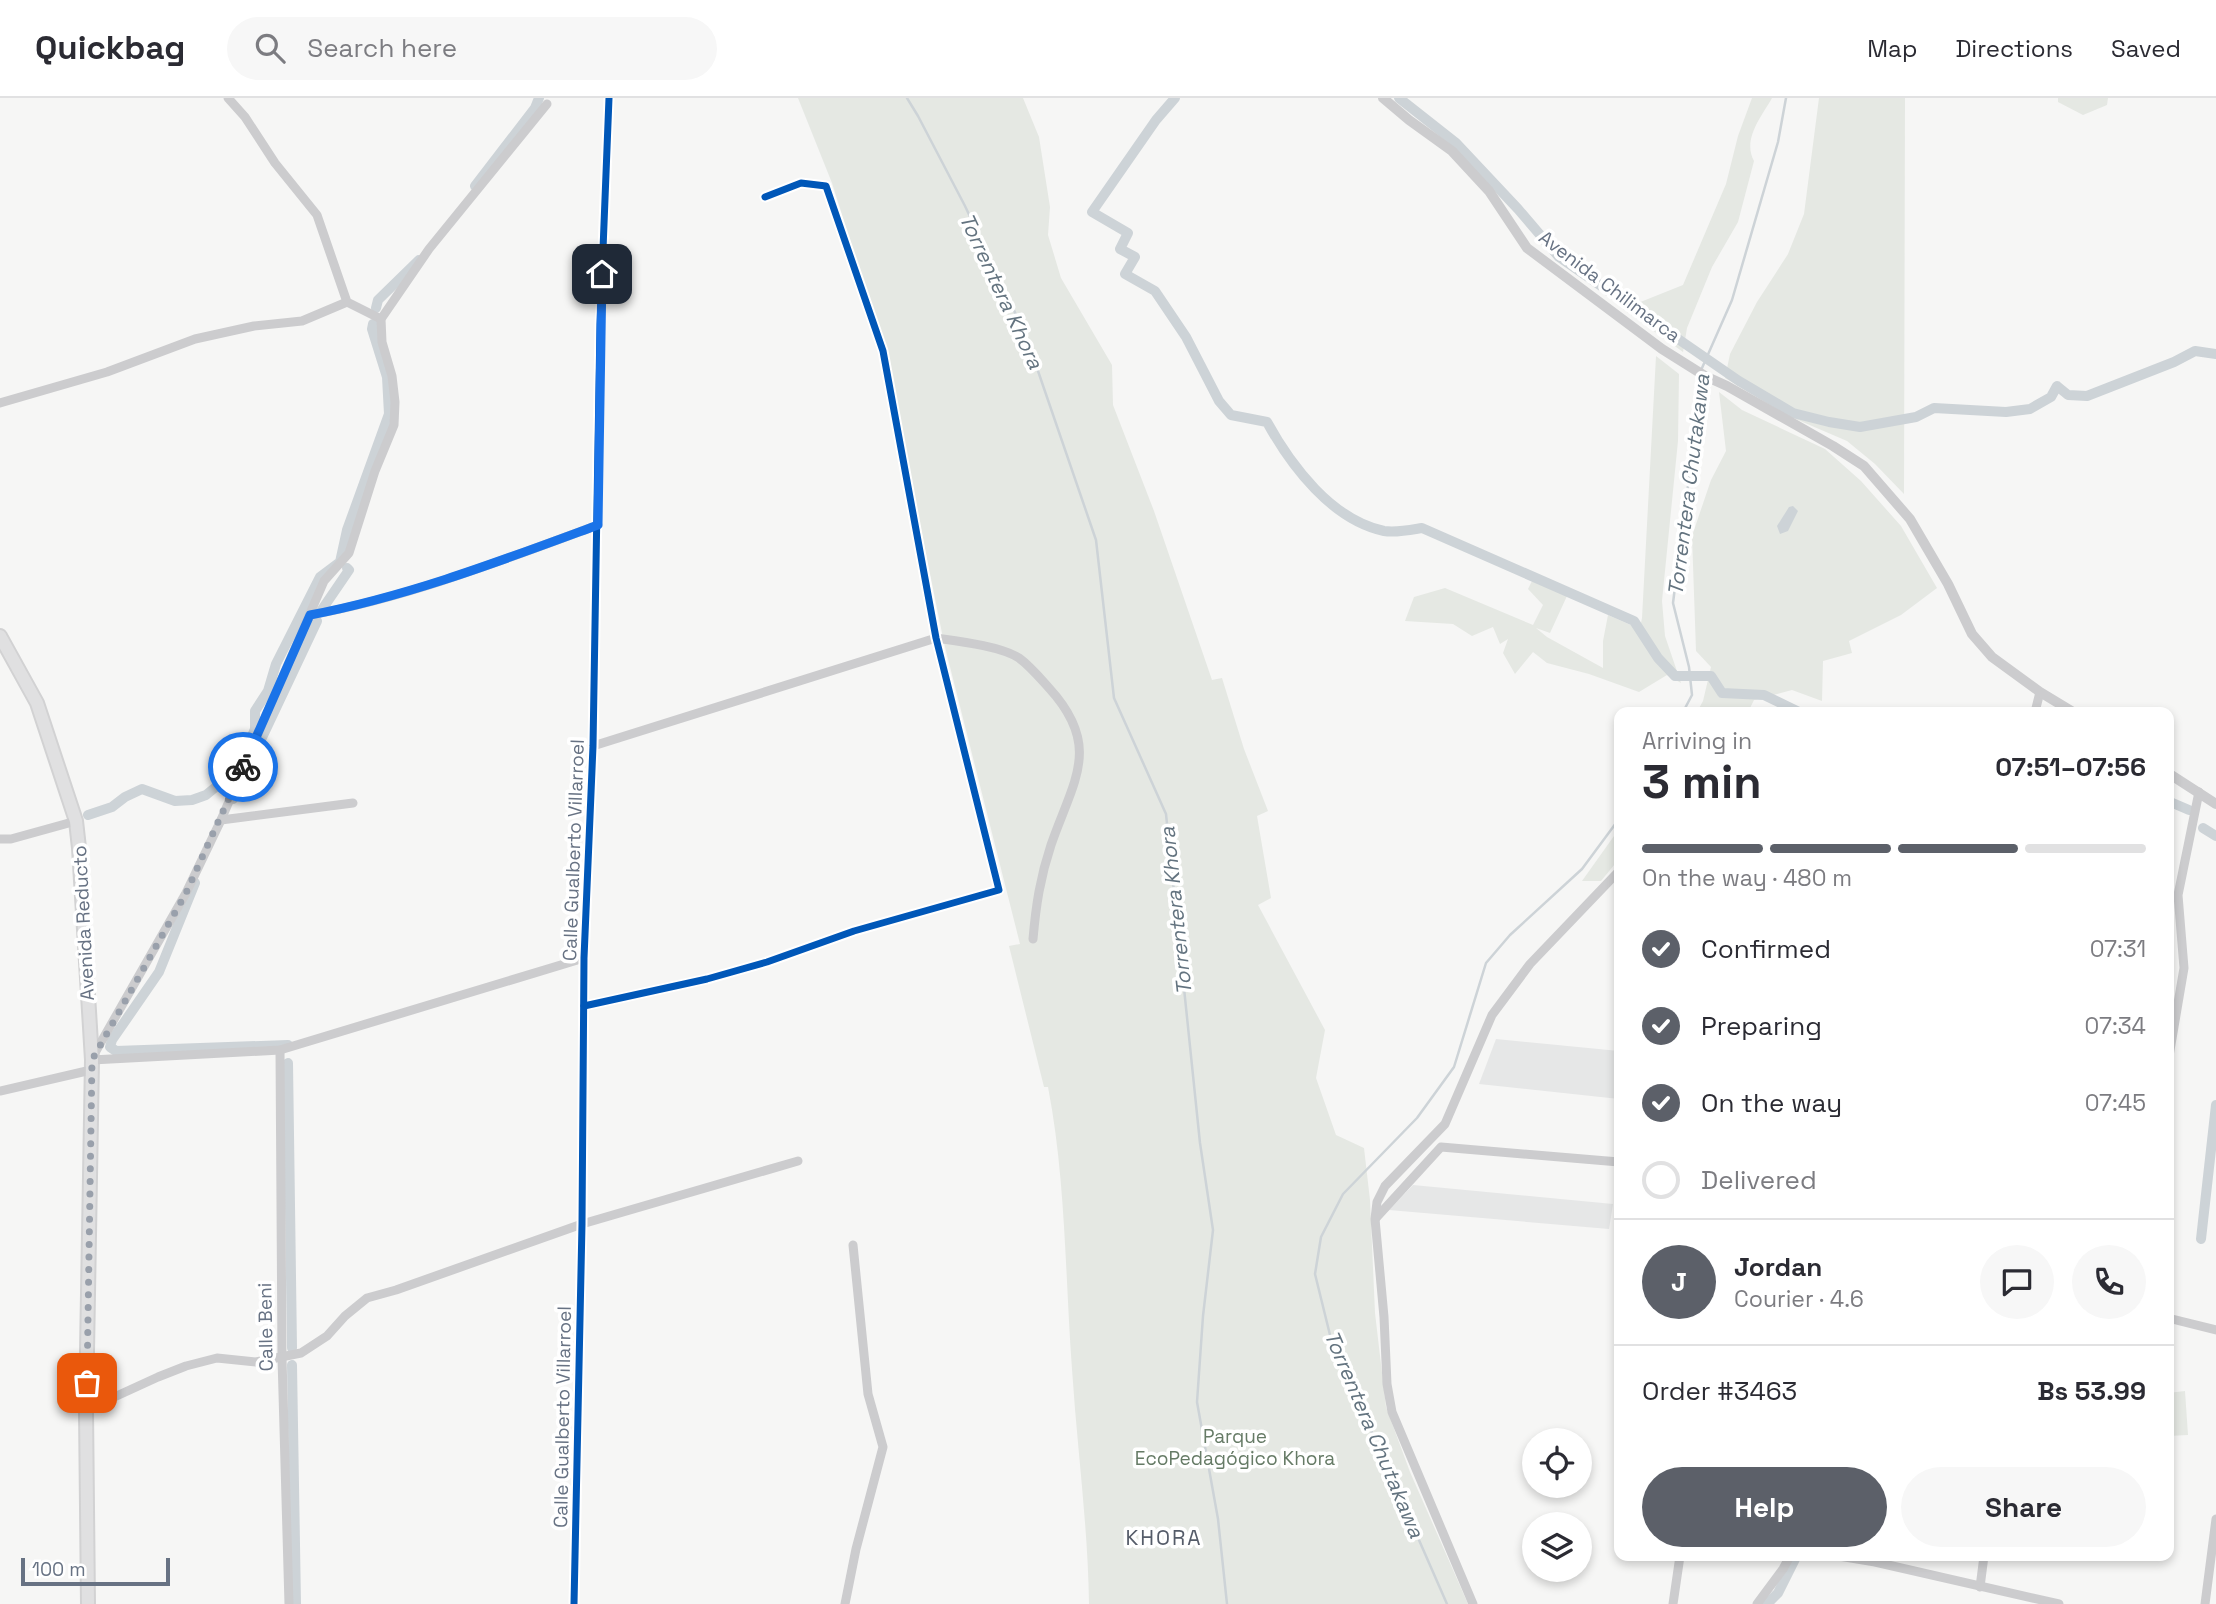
<!DOCTYPE html>
<meta charset="utf-8">
<style>
body{margin:0;font-family:"Space Grotesk",sans-serif;background:#f7f7f7;color:#2b2b33;height:100vh;display:flex;flex-direction:column;font-size:26px;white-space:nowrap}
*{box-sizing:border-box;margin:0}
p{font-size:23px;color:#7c7c81}
.icon{flex:none;width:38px;height:38px;fill:none;stroke:currentColor;stroke-width:2;stroke-linecap:round;stroke-linejoin:round}
.map{position:relative;flex:1;overflow:hidden}
.side{position:absolute;left:1614px;top:609px;width:560px;height:854px;display:flex;flex-direction:column;background:#fff;border-radius:14px;box-shadow:0 4px 10px #0003}
.side>*{flex:none}
.fabs{position:absolute;left:1522px;top:1330px;display:grid;gap:14px}
.fabs a{display:grid;place-items:center;width:70px;height:70px;border-radius:50%;background:#fff;box-shadow:0 4px 10px #0003;font-size:35px}
.scale{position:absolute;left:21px;bottom:18px;width:149px;box-sizing:border-box;padding-left:7px;border:4px solid #677283;border-top:0;font-size:19px;line-height:24px;white-space:nowrap;color:#677283;-webkit-text-stroke:5px #fff;paint-order:stroke}
.pin{position:absolute;display:grid;place-items:center;width:60px;height:60px;color:#fff;margin:-30px;border-radius:14px;box-shadow:0 4px 10px #0006}
.courier{position:absolute;display:grid;place-items:center;width:70px;height:70px;margin:-35px;border:5px solid #1a73e8;border-radius:50%;background:#fff;color:#222;box-shadow:0 2px 9px #0007}
.overview em{font-style:normal;font-weight:600}
.overview div{display:flex;flex-direction:column-reverse}
.overview{display:flex;align-items:center;justify-content:space-between;height:119px;padding:0 28px}
h1{font-size:46px;font-weight:600;line-height:52px}
.bar{display:grid;grid-template-columns:repeat(4,1fr);gap:10px 7px;align-content:center;height:84px;padding:0 28px}
.bar i{height:9px;border-radius:5px;background:#e1e1e2}
.bar .selected{background:#5c6069}
.bar p{grid-column:span 4}
.line{display:flex;align-items:center;gap:18px;padding:0 28px;border-top:2px solid #e1e1e2}
.line div{flex:1}
.round{display:grid;place-items:center;flex:none;width:74px;height:74px;border-radius:37px;background:#f7f7f7}
ol{padding:0 28px;list-style:none}
li{display:flex;align-items:center;gap:21px;height:77px}
li p{margin-inline-start:auto}
li .icon{padding:7px;border-radius:50%;background:#5c6069;color:#fff;stroke-width:4}
li:last-child{color:#7c7c81}
li i{width:38px;height:38px;border:4px solid #e1e1e2;border-radius:50%}
.cta{display:flex;gap:14px;margin-top:auto;padding:14px 28px}
.cta a{flex:1;height:80px;border-radius:42px;background:#5c6069;color:#fff;font-size:28px;font-weight:600;line-height:80px;text-align:center}
.cta a+a{background:#f7f7f7;color:#2b2b33}
header{display:flex;align-items:center;gap:42px;box-sizing:border-box;height:98px;padding:0 35px;background:#fff;border-bottom:2px solid #e1e1e2}
header strong{font-size:33px}
nav{display:flex;gap:38px;margin-inline-start:auto;font-size:24px}
.search{width:490px;height:63px;background:#f7f7f7;display:flex;align-items:center;gap:18px;box-sizing:border-box;padding:0 24px;border-radius:38px;color:#7c7c81;font-size:26px}
.map>svg:first-child{display:block}
.built{fill:#e6e7e7}
.green{fill:#e5e8e3}
.water{fill:#cdd3d7}
.lines{fill:none;stroke-linecap:round;stroke-linejoin:round}
.stream{stroke:#cdd3d7;stroke-width:2.5}
.canal{stroke:#cdd3d7;stroke-width:10}
.secondary-casing{stroke:#d2d2d3;stroke-width:16}
.minor{stroke:#ccccce;stroke-width:9}
.tertiary{stroke:#ccccce;stroke-width:10}
.secondary{stroke:#e0e0e1;stroke-width:12}
.cycleway-casing{stroke:#fff;stroke-width:11}
.cycleway{stroke:#0057b8;stroke-width:7}
.done{stroke:#99a0ab;stroke-width:7;stroke-dasharray:0 12.6}
.route{stroke:#1a73e8;stroke-width:9}
.labels{text-anchor:middle;stroke-width:7;stroke-linejoin:round;paint-order:stroke}
.street-label{font-size:19px;fill:#677283;stroke:#fff}
.park-label{font-size:19px;fill:#667b66;stroke:#fff}
.water-label{font-size:21px;font-style:italic;fill:#63737f;stroke:#fff}
.neighbourhood-label{font-size:21px;letter-spacing:2px;fill:#555c69;stroke:#fff}
</style>
<header>
<strong>Quickbag</strong>
<div class="search"><svg class="icon" aria-label="search" viewBox="0 0 24 24"><circle cx="10" cy="10" r="6"/><path d="M15 15l6 6"/></svg>Search here</div>
<nav><a>Map</a><a>Directions</a><a>Saved</a></nav>
</header>
<div class="map">
<svg width="2216" height="1506" viewBox="0 0 2216 1506">
<rect width="100%" height="100%" fill="#f6f6f5"/>
<g class="built">
<path d="M1496 941 1619 953V1001L1479 986Z"/>
<path d="M1413 1087 1613 1106 1609 1131 1389 1112Z"/>
</g>
<g class="green">
<path d="M798 0H1023L1039 39 1050 109 1048 137 1061 180 1112 267 1113 307 1154 413 1212 582 1222 580 1244 651 1268 713 1257 718 1271 800 1258 807 1325 932 1316 980 1336 1037 1364 1050 1370 1102 1375 1215 1386 1309 1410 1374 1468 1506H1089C1088 1428 1077 1349 1072 1271 1065 1177 1066 1082 1048 989H1044L1009 848 1020 846 944 545 885 252 832 85Z"/>
<path d="M1752 0H1772C1762 18 1742 41 1754 63L1738 124 1712 169 1687 230 1683 254 1623 211 1683 187 1726 86 1738 38Z"/>
<path d="M1819 0H1905L1904 396 1875 366 1847 343 1791 319 1725 280 1730 256 1757 204 1788 156 1804 116Z"/>
<path d="M2058 0H2108L2107 7 2083 17 2058 4Z"/>
<path d="M1656 258 1679 276 1678 343 1662 503 1665 538 1681 585 1667 577 1639 594 1589 576 1547 565 1533 554 1515 576 1503 555 1508 541 1500 546 1493 529 1472 538 1453 526 1405 523 1414 499 1445 490 1533 527 1543 507 1528 491 1532 483 1567 498 1550 535 1536 530 1547 539 1603 570V543L1608 517 1633 528 1639 535 1642 520Z"/>
<path d="M1719 294 1742 312 1825 351 1861 383 1901 428 1937 490 1901 517 1849 543 1852 555 1823 563 1822 603 1792 592 1754 602 1748 614H1697L1703 603 1711 569 1696 553 1692 438 1711 382 1726 353Z"/>
<path d="M1619 731V761L1601 783H1582Z"/>
<path d="M2185 1293 2188 1337 2168 1338V1295Z"/>
</g>
<path class="water" d="M1793 408 1798 413 1788 433 1780 436 1777 428 1789 409Z"/>
<g class="lines">
<g class="stream">
<path d="M907 0 918 18 965 108 1026 238 1096 442 1114 600 1166 716 1200 1045 1213 1132 1203 1218 1197 1304 1218 1421 1227 1506"/>
<path d="M1702 270 1732 202 1778 44 1786 0"/>
<path d="M1683 614 1692 597 1689 569 1673 505 1694 341 1698 279"/>
<path d="M1447 1506 1331 1241 1315 1176 1321 1139 1343 1096 1417 1020 1454 969 1486 865 1510 837 1582 771 1619 721"/>
</g>
<g class="canal">
<path d="M1175 0 1156 22 1092 114 1128 135 1120 151 1135 159 1125 176 1155 193 1186 239 1219 303 1231 317 1267 324C1291 368 1332 422 1384 433 1396 435 1410 432 1422 430L1634 523 1658 560 1675 578H1711L1722 595 1764 597 1799 614"/>
<path d="M1399 0 1456 45 1518 111 1559 159 1739 283 1793 315 1829 324 1860 329 1916 319 1934 310 2006 314 2030 311 2051 299 2057 288 2068 297 2087 298 2174 264 2195 253 2216 256"/>
<path d="M475 88 535 10 539 0"/>
<path d="M376 210 378 202 419 162"/>
<path d="M321 513 349 472 347 470"/>
<path d="M233 701 317 523"/>
<path d="M2168 703 2189 712"/>
<path d="M88 717 112 709 125 699 142 691 175 703 192 702 206 697 223 683 242 661 255 631V613L268 593 276 566 320 479 340 464 347 432 389 316 387 279 372 231 373 226"/>
<path d="M2203 730 2216 738"/>
<path d="M195 785 159 874 112 942 110 949 116 953 288 947V948"/>
<path d="M288 965 292 1250"/>
<path d="M2201 1141 2216 1007"/>
<path d="M292 1267 296 1506"/>
<path d="M1767 1506 1778 1495 1796 1459"/>
</g>
<defs>
<path id="secondary" d="M0 538 37 605 76 723 79 750 92 962 86 1312 88 1506"/>
</defs>
<use href="#secondary" class="secondary-casing"/>
<g class="minor">
<path d="M228 0 245 19 275 65 317 117 347 204 381 221"/>
<path d="M0 305 107 274 195 241 254 228 302 223 347 204"/>
<path d="M310 517C409 499 503 462 598 427"/>
<path d="M2035 614 2040 594"/>
<path d="M593 648 936 540C957 543 1001 548 1019 560 1030 568 1040 580 1049 590 1103 649 1073 683 1051 747 1040 780 1036 807 1033 841"/>
<path d="M221 722 353 705"/>
<path d="M0 741H11L76 723"/>
<path d="M584 908 707 881 767 864 854 833 999 792 936 540 883 253 826 88 801 85 765 99"/>
<path d="M280 952 282 1260 289 1506"/>
<path d="M92 960 186 795 221 722 324 483 349 455 375 373 394 327 395 304 392 278 382 244 381 221 429 151 547 6"/>
<path d="M92 962 280 952 584 860"/>
<path d="M2168 964 2184 870 2178 797 2199 694"/>
<path d="M0 993 91 972"/>
<path d="M1376 1120 1441 1049 1619 1064"/>
<path d="M2168 1220 2216 1232"/>
<path d="M86 1312 158 1279 186 1268 217 1260 256 1264 301 1255 327 1238 345 1218 367 1200 396 1192 582 1126 798 1063"/>
<path d="M1839 1458 1875 1464 2059 1506"/>
<path d="M1980 1489 1984 1458"/>
<path d="M574 1506 582 1126 584 860 593 648 600 227 609 0"/>
<path d="M845 1506 856 1451 883 1349 868 1296 853 1147"/>
<path d="M1473 1506 1392 1314 1387 1286 1384 1219 1375 1121 1377 1104 1385 1088 1445 1026 1492 917 1530 866 1619 773"/>
<path d="M1673 1506 1680 1458"/>
<path d="M1757 1506 1783 1471 1790 1458"/>
<path d="M2205 1506 2216 1421"/>
</g>
<g class="tertiary">
<path d="M1383 0 1409 22 1452 53 1489 93 1527 150 1662 251 1705 278 1727 288 1833 348 1864 368 1910 421 1948 486 1972 536 1992 559 2040 594 2073 614"/>
<path d="M2168 675 2216 706"/>
</g>
<use href="#secondary" class="secondary"/>
<defs>
<g id="cycleway">
<path d="M584 908 707 881 767 864 854 833 999 792 936 540 883 253 826 88 801 85 765 99"/>
<path d="M574 1506 582 1126 584 860 593 648 600 227 609 0"/>
</g>
</defs>
<use href="#cycleway" class="cycleway-casing"/>
<use href="#cycleway" class="cycleway"/>
</g>
<g class="lines">
<path class="done" d="M87 1285 92 962 186 795 243 669"/>
<path class="route" d="M243 669 310 517C409 498 503 462 598 427L602 176"/>
</g>
<g class="labels">
<g class="street-label">
<text transform="translate(1610 188) rotate(37)" y="7">Avenida Chilimarca</text>
<text transform="translate(573 752) rotate(-88)" y="7">Calle Gualberto Villarroel</text>
<text transform="translate(83 825) rotate(-93)" y="7">Avenida Reducto</text>
<text transform="translate(265 1229) rotate(-91)" y="7">Calle Beni</text>
<text transform="translate(562 1319) rotate(-89)" y="7">Calle Gualberto Villarroel</text>
</g>
<g class="park-label">
<text x="1235" y="1345">Parque<tspan x="1235" dy="22">EcoPedagógico Khora</tspan></text>
</g>
<g class="water-label">
<text transform="translate(1001 193) rotate(65)" y="7">Torrentera Khora</text>
<text transform="translate(1689 387) rotate(-83)" y="7">Torrentera Chutakawa</text>
<text transform="translate(1176 813) rotate(-96)" y="7">Torrentera Khora</text>
<text transform="translate(1374 1336) rotate(67)" y="7">Torrentera Chutakawa</text>
</g>
<g class="neighbourhood-label">
<text x="1164" y="1447">KHORA</text>
</g>
</g>
</svg>
<div class="fabs">
<a><svg class="icon" aria-label="locate" viewBox="0 0 24 24"><circle cx="12" cy="12" r="6"/><path d="M12 2v4M12 18v4M2 12h4M18 12h4"/></svg></a>
<a><svg class="icon" aria-label="layers" viewBox="0 0 24 24"><path d="M12 4l9 5-9 5-9-5zM3 14l9 5 9-5"/></svg></a>
</div>
<div class="scale">100 m</div>
<div class="pin" style="left:87px;top:1285px;background:#ea580c"><svg class="icon" aria-label="bag" viewBox="0 0 24 24"><path d="M5 8h14l-1 12H6zM9 8a3 3 0 0 1 6 0"/></svg></div>
<div class="pin" style="left:602px;top:176px;background:#1f2937"><svg class="icon" aria-label="home" viewBox="0 0 24 24"><path d="M3 11l9-7 9 7M6 9v11h12V9"/></svg></div>
<div class="courier" style="left:243px;top:669px"><svg class="icon" aria-label="bike" viewBox="0 0 24 24"><circle cx="6" cy="16" r="4"/><circle cx="18" cy="16" r="4"/><path d="M6 16l4-8h5l3 8M10 8l3 8H6M13 5h3"/></svg></div>
<section class="side">
<div class="overview"><div><h1>3 min</h1><p>Arriving in</p></div><em>07:51–07:56</em></div>
<div class="bar"><i class="selected"></i><i class="selected"></i><i class="selected"></i><i></i><p>On the way · 480 m</p></div>
<ol>
<li><svg class="icon" aria-label="check" viewBox="0 0 24 24"><path d="M5 12l5 5 9-10"/></svg>Confirmed<p>07:31</p></li>
<li><svg class="icon" aria-label="check" viewBox="0 0 24 24"><path d="M5 12l5 5 9-10"/></svg>Preparing<p>07:34</p></li>
<li><svg class="icon" aria-label="check" viewBox="0 0 24 24"><path d="M5 12l5 5 9-10"/></svg>On the way<p>07:45</p></li>
<li><i></i>Delivered</li>
</ol>
<div class="line" style="height:126px"><b class="round" style="background:#5c6069;color:#fff">J</b><div><b>Jordan</b><p>Courier · 4.6</p></div><a class="round"><svg class="icon" aria-label="chat" viewBox="0 0 24 24"><path d="M4 5h16v11H9l-5 4z"/></svg></a><a class="round"><svg class="icon" aria-label="phone" viewBox="0 0 24 24"><path d="M5 4h4l2 5-3 2q2 4 5 5l2-3 5 2v4C11 20 4 13 5 4z"/></svg></a></div>
<div class="line" style="height:91px"><div>Order #3463</div><b>Bs 53.99</b></div>
<div class="cta"><a>Help</a><a>Share</a></div>
</section>
</div>
